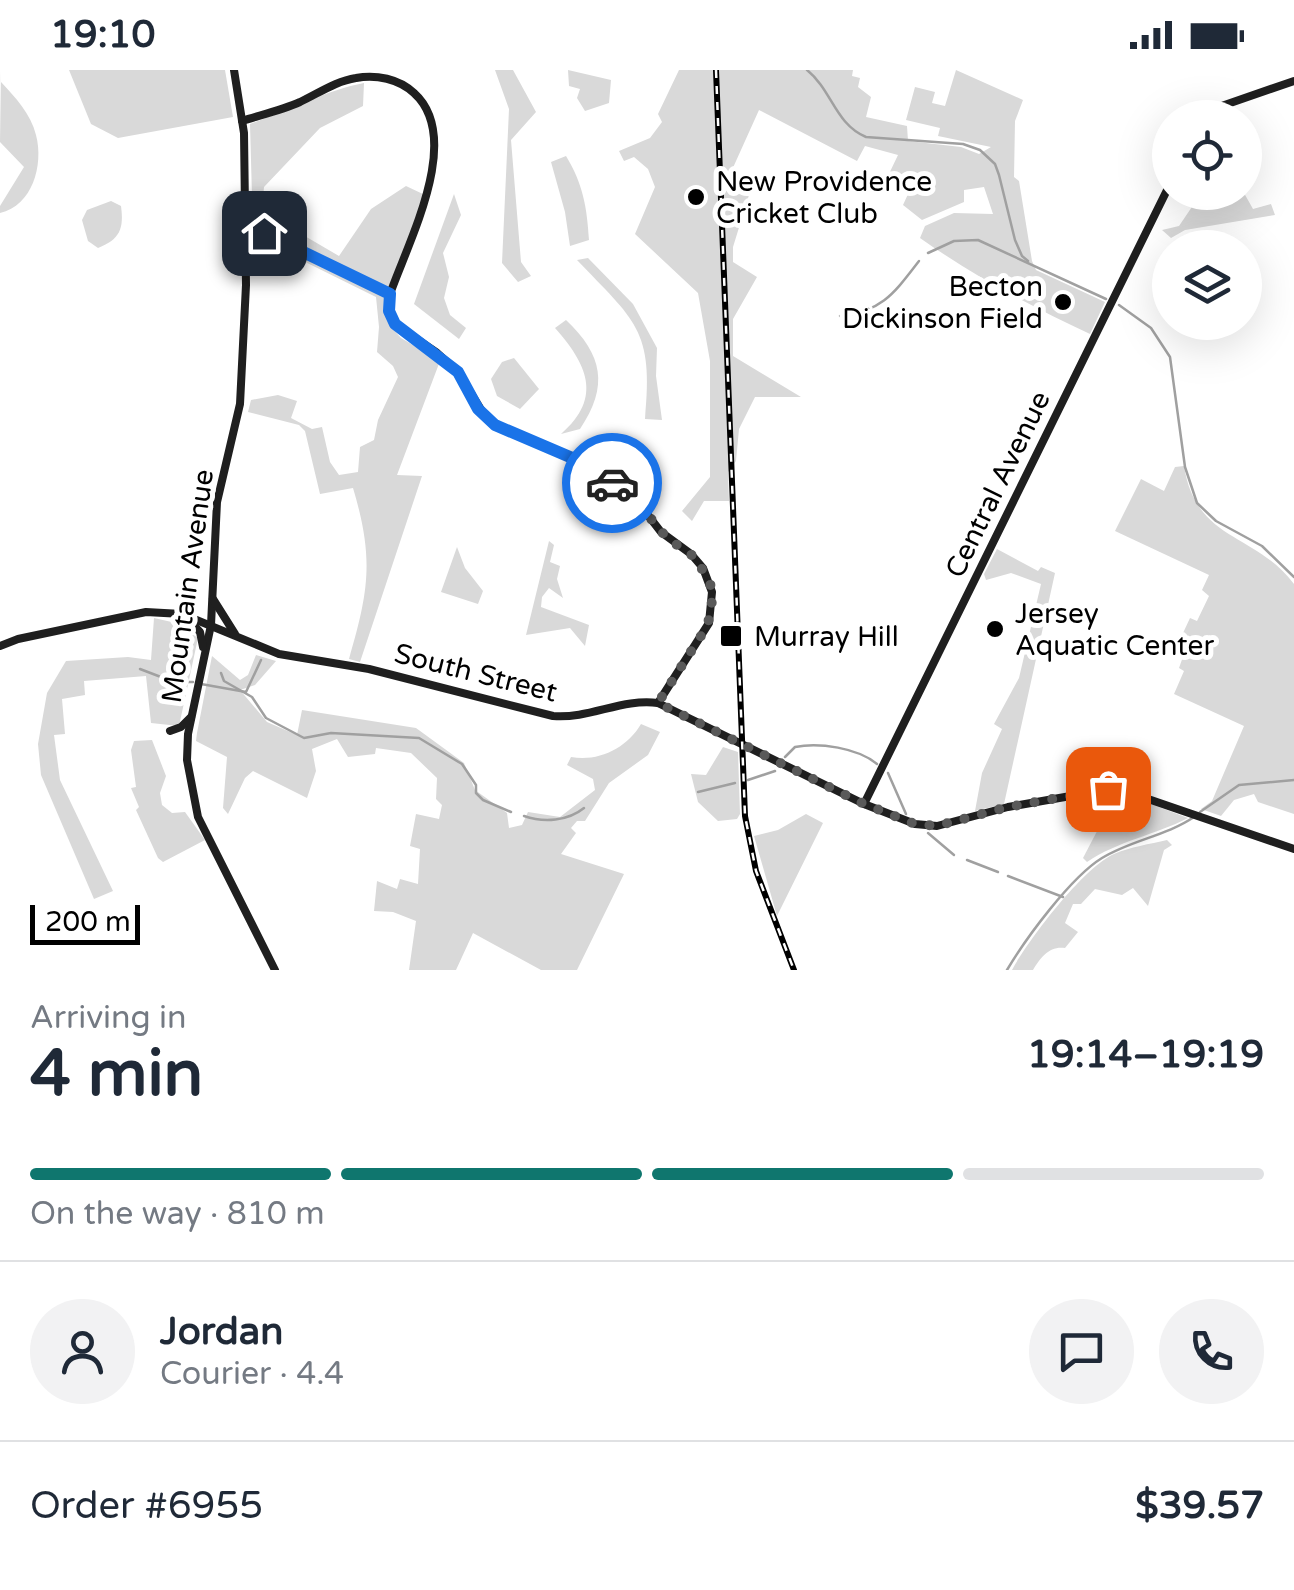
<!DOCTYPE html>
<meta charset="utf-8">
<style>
body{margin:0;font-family:"Varela Round",sans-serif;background:#f2f2f3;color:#1f2937;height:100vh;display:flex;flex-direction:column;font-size:38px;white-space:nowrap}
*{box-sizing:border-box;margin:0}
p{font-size:32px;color:#747a83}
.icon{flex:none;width:55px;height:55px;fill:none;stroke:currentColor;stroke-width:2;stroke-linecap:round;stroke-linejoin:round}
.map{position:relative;height:900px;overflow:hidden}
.side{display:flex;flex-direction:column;background:#fff;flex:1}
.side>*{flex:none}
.buttons{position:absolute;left:1152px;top:30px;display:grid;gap:20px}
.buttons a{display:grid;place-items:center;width:110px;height:110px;border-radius:50%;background:#fff;box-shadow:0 10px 40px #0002;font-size:50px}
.scale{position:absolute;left:30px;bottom:25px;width:110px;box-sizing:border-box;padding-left:10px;border:5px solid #000;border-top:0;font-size:28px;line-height:35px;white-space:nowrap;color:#000;-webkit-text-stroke:8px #fff;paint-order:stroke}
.pin{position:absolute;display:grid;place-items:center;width:85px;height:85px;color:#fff;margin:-42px;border-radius:20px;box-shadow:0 5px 15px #0006}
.courier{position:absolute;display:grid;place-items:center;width:100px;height:100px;margin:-50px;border:8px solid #1a73e8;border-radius:50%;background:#fff;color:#222;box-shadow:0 2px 12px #0007}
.overview em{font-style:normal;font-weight:700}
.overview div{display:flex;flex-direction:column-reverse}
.overview{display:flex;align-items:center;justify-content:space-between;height:170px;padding:0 30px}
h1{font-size:65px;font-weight:700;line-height:75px}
.bar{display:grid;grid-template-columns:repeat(4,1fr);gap:15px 10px;align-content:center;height:120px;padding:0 30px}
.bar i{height:12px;border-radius:8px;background:#e0e1e3}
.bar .selected{background:#0f766e}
.bar p{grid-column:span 4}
.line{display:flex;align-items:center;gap:25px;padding:0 30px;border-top:2px solid #e0e1e3}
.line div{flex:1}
.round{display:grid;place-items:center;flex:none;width:105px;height:105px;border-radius:52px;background:#f2f2f3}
.status{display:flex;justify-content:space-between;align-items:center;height:70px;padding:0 50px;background:#fff;direction:ltr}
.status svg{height:28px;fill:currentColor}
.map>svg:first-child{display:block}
.green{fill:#d9d9d9}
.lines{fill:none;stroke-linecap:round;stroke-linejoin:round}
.stream{stroke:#a0a0a0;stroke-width:2.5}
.secondary{stroke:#1f1f1f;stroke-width:8}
.rail-casing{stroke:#000;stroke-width:6}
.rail{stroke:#fff;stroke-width:2.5;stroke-dasharray:8;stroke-linecap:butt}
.done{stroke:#595959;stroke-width:10;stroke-dasharray:0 18}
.route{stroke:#1a73e8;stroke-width:12}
.poi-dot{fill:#000;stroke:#fff;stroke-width:4}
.labels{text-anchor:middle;stroke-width:10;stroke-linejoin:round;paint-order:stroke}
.poi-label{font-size:28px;fill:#000;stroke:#fff;text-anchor:start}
.street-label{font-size:28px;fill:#000;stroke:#fff}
</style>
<div class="status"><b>19:10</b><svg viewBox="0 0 49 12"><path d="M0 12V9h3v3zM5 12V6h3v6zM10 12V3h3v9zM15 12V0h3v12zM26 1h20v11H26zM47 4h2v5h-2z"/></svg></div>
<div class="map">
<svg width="1294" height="900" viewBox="0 0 1294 900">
<rect width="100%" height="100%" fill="#fff"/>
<g class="green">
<path d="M1 0V12C15 27 31 44 36 65 44 95 32 136 0 143V136L24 97 0 72Z"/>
<path d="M69 0H225L233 47 118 68 91 54Z"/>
<path d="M495 0H513L536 42 511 70 521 192 531 206 518 212 502 193 509 39Z"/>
<path d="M568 0 611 10 609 33 585 41 577 28 580 19 569 16Z"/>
<path d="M679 0H853L852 6 860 8 858 17 871 27 866 47 907 56 908 71 961 77 979 84 991 77 938 66 940 58 906 50 915 17 935 22 932 33 945 36 956 0 1023 30 1015 51 1014 107 1019 111 1032 191 1036 200 1105 232 1090 264C1030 236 974 206 920 168L925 156 954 143 993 144 984 117 964 120V132L922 150 903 135 909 122 887 108 898 85 865 76 857 91 759 40 727 111 749 125 733 177V192L757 207 733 249V286L801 327H755L739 359 736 391 728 402 729 431H704L692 451 682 441 710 407V291L698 223 635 164 655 117 648 99 634 87 624 91 619 81 650 68 662 52 658 44Z"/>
<path d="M364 13 363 36 320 58 264 117 262 141 339 186 371 139 406 116 425 125 384 231 392 258 401 268 440 291 397 405 422 406 360 592 349 589C369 520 374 488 353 418L320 424 305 361 299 355 248 342 251 330 278 325 297 331 291 348 312 359 322 357 330 392 339 405 358 402 360 377 374 370 378 350 398 307 393 296 377 282 379 257 376 227 287 183 253 163 250 54C287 41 327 20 364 13Z"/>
<path d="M566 86C583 114 587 137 589 170L570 176 565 142 551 92Z"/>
<path d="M1202 122 1244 123 1253 139 1271 134 1275 145 1185 160 1171 168 1162 160 1179 156Z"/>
<path d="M454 124 461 145 443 183 449 207 444 228 450 245 466 258 459 269 414 234Z"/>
<path d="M111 131 121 136C124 159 120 169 98 178L88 171 82 150 87 140Z"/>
<path d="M588 188 633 234 657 278 656 306 662 350 645 349C654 259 635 251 577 190Z"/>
<path d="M566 250C603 285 609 316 580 359L561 364C604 327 586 293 555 258Z"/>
<path d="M514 288 539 319 520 339 497 326 491 309 502 292Z"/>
<path d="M1184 396C1196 472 1255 462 1294 514V744L1258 732 1254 724 1234 730 1221 746 1201 739 1212 731 1244 656 1174 624 1184 601 1179 598 1185 581 1177 576 1190 548 1197 551 1209 526 1202 520 1209 505 1115 461 1141 409 1164 421 1175 397Z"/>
<path d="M549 471 554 475 550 492 560 496 557 509 563 528 549 518 542 527 541 537 589 555 585 576 570 558 526 565Z"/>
<path d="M457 477 465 498 483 521 478 534 441 522Z"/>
<path d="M997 479 1038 501 1041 497 1055 503 1004 734 975 741 982 703 1002 659 994 654 1019 608 1041 514 1011 503 986 510 984 504Z"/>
<path d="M154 548 176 553 198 568 179 656 151 653 146 606 84 611 85 625 62 629 65 664 54 665 60 710 113 821 94 829 41 705 38 674 47 623 66 591 128 587 151 590Z"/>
<path d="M256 585 276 591 255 615 240 620 267 652 297 665 302 640 416 658 464 693 475 720 507 743 509 758 522 755 528 742 560 747 595 720 593 709 567 695 571 687C599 692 627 678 641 654L660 662 648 685 609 713 585 751H577L571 758 576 763 561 784 624 804 577 900H541L473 863 456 900H409L416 851 393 842 374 841 377 811 397 819 400 809 418 814 420 779 410 776 416 744 439 749 442 735 436 729 437 708 411 683 376 678 375 684 348 687 337 669 312 679 316 701 307 728 253 701 245 708 228 744 223 738 227 687 196 671 197 663 212 586 240 610 248 605Z"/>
<path d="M152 670 166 706 160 723 162 735 172 743 185 742 205 770 163 792 158 788 136 740 139 737 131 718 136 717 131 680 134 671Z"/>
<path d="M723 677 738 682 740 744 737 749 718 751 698 732 691 704 706 705Z"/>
<path d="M1119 722 1188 748C1155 765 1118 771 1087 792L1083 788 1105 746 1088 736 1094 725Z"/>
<path d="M806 744 823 753 777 846 754 766 778 760Z"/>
<path d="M1167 770 1172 775 1164 780 1148 836 1133 818 1122 825 1095 819 1081 834H1073L1065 853 1078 862 1065 878C1049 876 1041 887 1033 900H1012C1029 869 1083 798 1114 784 1130 777 1150 774 1167 770Z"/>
</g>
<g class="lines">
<g class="stream">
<path d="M807 0C832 20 835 54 866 67L963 74 980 80 995 94 999 105 1015 170 1022 186 1028 191"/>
<path d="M928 183 954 171 978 170 1106 229"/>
<path d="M1119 235 1151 258 1170 287 1185 397 1197 433 1216 451 1262 476 1294 507"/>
<path d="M840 246C882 242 895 222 919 191"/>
<path d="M140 599 174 612H193"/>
<path d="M221 603 224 611 252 627 266 648 304 668 331 663 419 668 462 694 476 715V723L483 730 511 742"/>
<path d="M201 614 246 622 261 590"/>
<path d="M785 687 795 677C819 672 858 678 877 694"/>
<path d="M888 703 906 744"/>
<path d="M748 710 775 701"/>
<path d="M698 722 735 713"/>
<path d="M1200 742 1239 715 1294 710"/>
<path d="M524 746C544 753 568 751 584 738"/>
<path d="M928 763 954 785"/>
<path d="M967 790 998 802"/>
<path d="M1008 806 1063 827"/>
<path d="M1007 900C1026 868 1071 807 1102 788 1131 770 1166 766 1194 747"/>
</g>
<g class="secondary">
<path d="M234 0 244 63 246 215 240 334 217 432 211 555 188 664 187 690 198 747 275 900"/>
<path d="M1204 48 1213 39 1294 11"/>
<path d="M242 51C261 45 282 40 300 32 319 23 336 11 356 8 376 4 399 9 414 23 464 68 408 172 390 224L389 241 395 254 436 282 458 302 485 346 503 359 586 395 637 431 661 462 691 484 703 498 712 522 709 553 658 633"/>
<path d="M244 153 390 224"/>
<path d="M213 529 235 564"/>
<path d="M189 550 200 562 203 577"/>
<path d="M0 576 18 569 146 542 182 544 279 584 369 599 553 646C590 649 622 628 658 633L864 734 915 754 937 756 1008 737 1116 718 1294 779"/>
<path d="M170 661 181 657 191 647"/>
<path d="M864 734 1170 114"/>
</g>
<defs>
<path id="rail" d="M716 0 745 746 756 801 794 900"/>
</defs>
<use href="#rail" class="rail-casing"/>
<use href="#rail" class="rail"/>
</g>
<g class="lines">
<path class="done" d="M612 413 637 432 667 468 696 488 711 516 712 540 706 558 658 633 864 734 915 754 937 756 1008 737 1108 719"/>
<path class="route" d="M264 163 390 224 389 241 395 254 458 302 478 339 495 355 577 390 612 413"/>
</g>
<g class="poi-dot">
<circle cx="696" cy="127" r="10"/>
<circle cx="1063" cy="232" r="10"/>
<circle cx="995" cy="559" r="10"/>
<rect x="719" y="554" width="24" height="24" rx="5"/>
</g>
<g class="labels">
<g class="poi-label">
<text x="716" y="121">New Providence<tspan x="716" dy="32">Cricket Club</tspan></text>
<text x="1043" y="226" text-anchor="end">Becton<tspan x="1043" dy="32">Dickinson Field</tspan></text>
<text x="1015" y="553">Jersey<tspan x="1015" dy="32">Aquatic Center</tspan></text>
<text x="754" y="576">Murray Hill</text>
</g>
<g class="street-label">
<text transform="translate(997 414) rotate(-64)" y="10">Central Avenue</text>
<text transform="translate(187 516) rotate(-82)" y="10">Mountain Avenue</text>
<text transform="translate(476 602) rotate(14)" y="10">South Street</text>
</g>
</g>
</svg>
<div class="buttons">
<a><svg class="icon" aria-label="locate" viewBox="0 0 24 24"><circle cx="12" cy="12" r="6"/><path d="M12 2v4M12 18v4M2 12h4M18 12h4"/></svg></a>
<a><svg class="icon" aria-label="layers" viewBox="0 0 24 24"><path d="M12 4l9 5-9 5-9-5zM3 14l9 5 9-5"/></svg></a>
</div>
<div class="scale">200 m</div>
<div class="pin" style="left:1108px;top:719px;background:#ea580c"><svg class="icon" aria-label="bag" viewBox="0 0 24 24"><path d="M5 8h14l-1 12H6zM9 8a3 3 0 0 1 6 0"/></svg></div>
<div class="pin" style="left:264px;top:163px;background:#1f2937"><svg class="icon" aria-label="home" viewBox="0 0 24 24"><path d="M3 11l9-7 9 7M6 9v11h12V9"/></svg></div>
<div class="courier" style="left:612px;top:413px"><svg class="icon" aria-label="car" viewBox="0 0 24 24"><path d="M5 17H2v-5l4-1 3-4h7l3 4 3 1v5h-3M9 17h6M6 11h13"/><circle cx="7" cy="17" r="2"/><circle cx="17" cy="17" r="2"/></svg></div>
</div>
<section class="side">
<div class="overview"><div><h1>4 min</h1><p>Arriving in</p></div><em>19:14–19:19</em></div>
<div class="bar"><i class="selected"></i><i class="selected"></i><i class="selected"></i><i></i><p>On the way · 810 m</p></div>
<div class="line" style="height:180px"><a class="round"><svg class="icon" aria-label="person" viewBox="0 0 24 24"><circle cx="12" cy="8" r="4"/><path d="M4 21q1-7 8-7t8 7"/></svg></a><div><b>Jordan</b><p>Courier · 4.4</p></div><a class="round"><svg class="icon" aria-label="chat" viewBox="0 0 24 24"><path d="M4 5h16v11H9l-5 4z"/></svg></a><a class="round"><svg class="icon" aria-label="phone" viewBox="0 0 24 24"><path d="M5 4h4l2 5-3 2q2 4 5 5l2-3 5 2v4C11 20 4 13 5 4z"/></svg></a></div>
<div class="line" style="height:130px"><div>Order #6955</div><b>$39.57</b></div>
</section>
